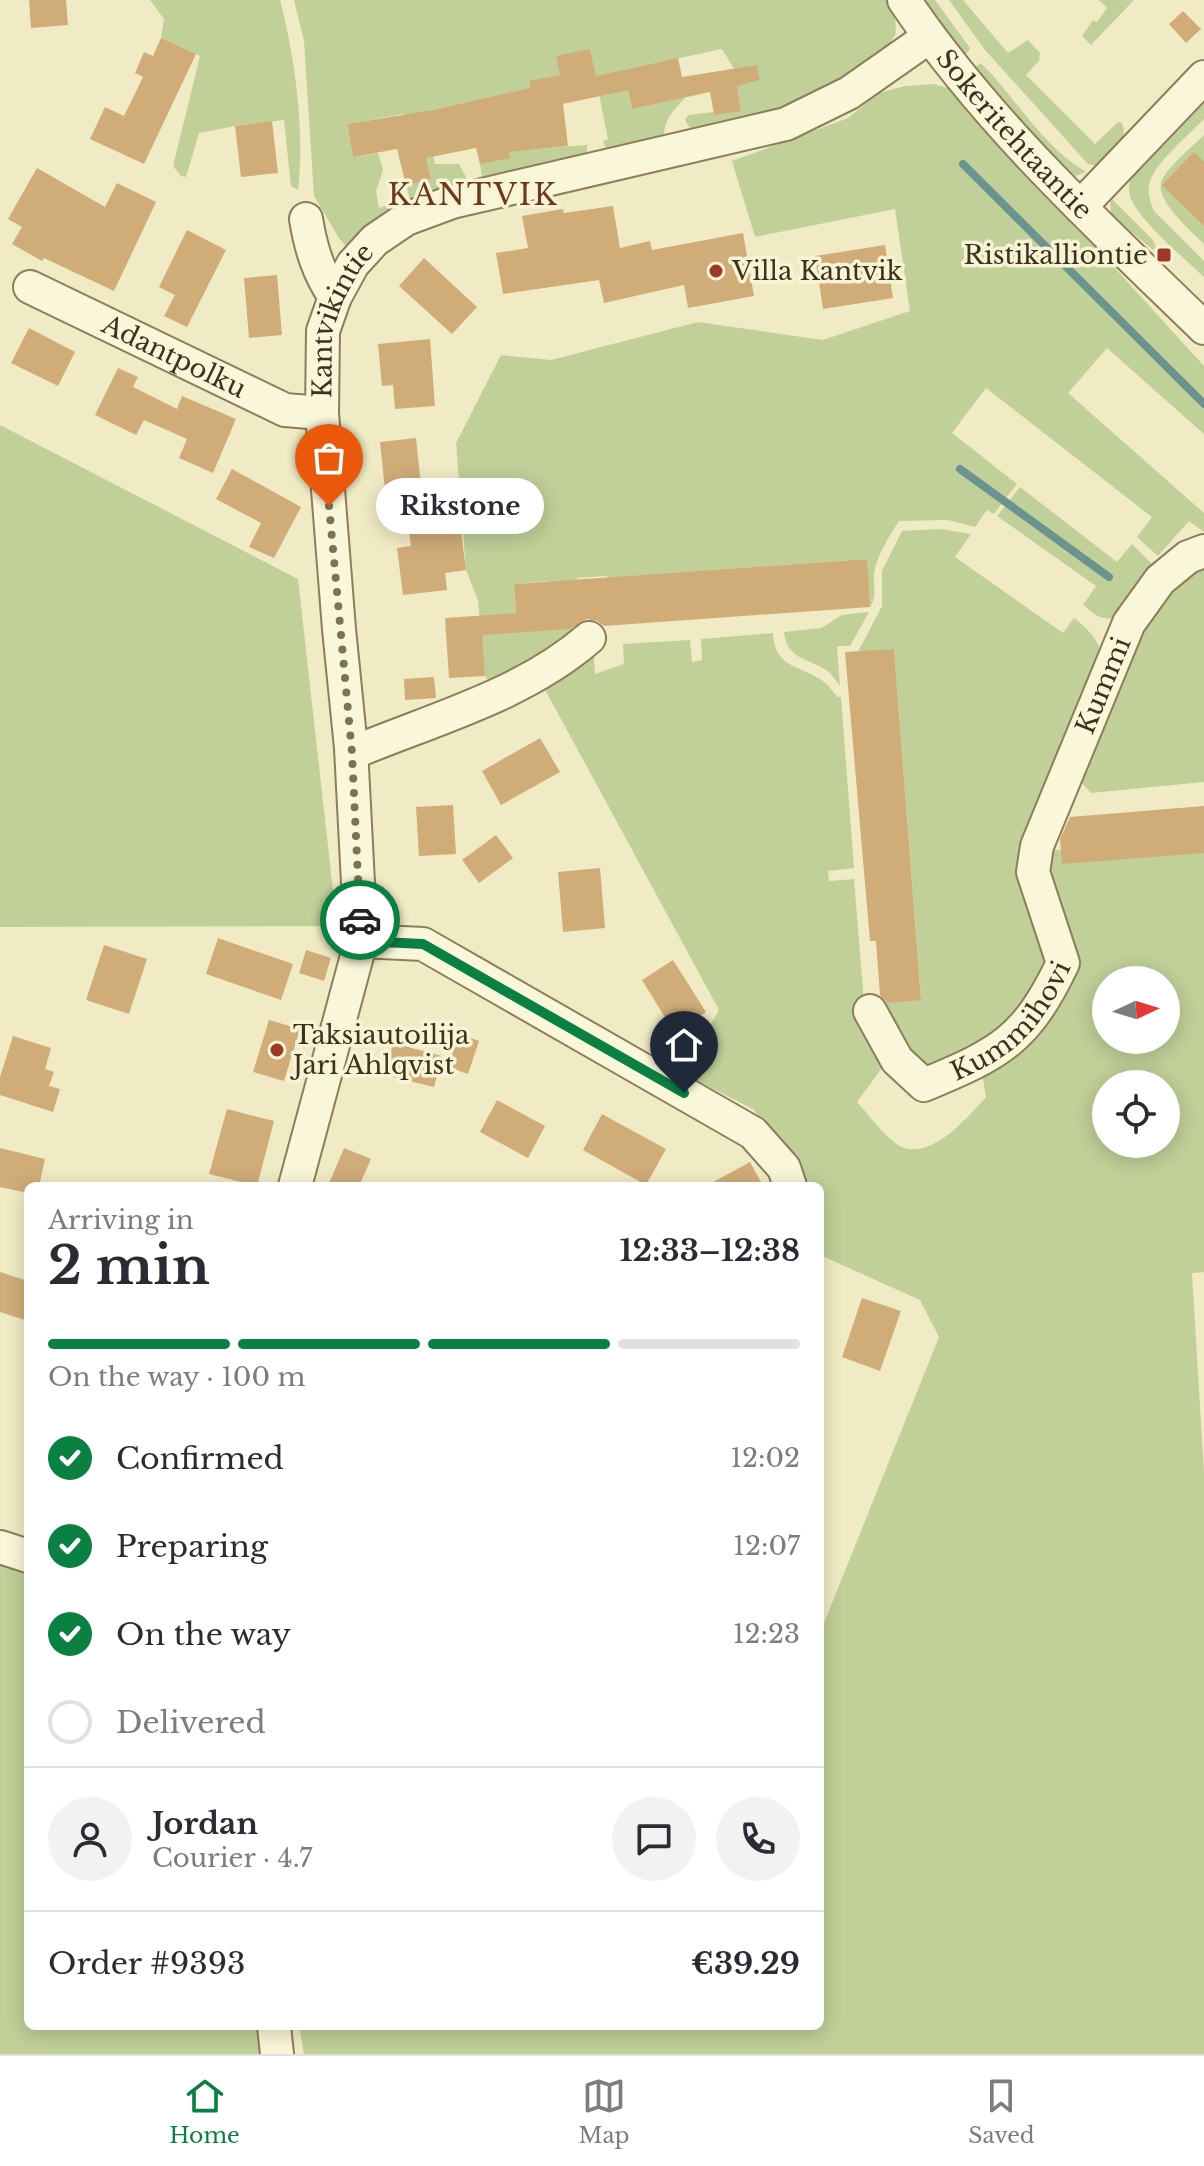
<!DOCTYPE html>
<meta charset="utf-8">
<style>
body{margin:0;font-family:"Libre Baskerville",serif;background:#f2f2f3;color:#2b2b33;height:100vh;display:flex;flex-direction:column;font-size:30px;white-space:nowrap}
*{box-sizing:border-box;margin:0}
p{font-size:26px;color:#7c7c81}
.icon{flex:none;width:44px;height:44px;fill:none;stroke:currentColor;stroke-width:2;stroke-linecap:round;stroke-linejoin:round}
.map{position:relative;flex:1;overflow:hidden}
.drawer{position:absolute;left:24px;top:1182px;width:800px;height:848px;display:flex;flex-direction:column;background:#fff;border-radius:12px;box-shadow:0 4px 20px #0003}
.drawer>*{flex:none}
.needle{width:52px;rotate:86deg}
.tools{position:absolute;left:1092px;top:966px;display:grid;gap:16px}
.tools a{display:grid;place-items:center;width:88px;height:88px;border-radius:50%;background:#fff;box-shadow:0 4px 20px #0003;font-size:40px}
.pin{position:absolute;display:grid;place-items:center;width:68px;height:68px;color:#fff;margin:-82px -34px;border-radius:50% 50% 50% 0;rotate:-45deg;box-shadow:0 0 8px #0007}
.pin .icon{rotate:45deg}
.courier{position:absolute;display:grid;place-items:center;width:80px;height:80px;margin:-40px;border:6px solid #0b8043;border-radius:50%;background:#fff;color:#222;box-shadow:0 2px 10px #0007}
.bubble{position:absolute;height:56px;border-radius:28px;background:#fff;box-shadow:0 4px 20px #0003;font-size:26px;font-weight:700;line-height:56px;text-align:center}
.summary em{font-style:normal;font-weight:700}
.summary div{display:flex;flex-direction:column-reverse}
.summary{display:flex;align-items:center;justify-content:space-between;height:136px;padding:0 24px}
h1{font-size:52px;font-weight:700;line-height:60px}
.bar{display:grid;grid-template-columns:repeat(4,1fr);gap:12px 8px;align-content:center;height:96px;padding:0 24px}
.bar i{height:10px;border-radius:6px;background:#e1e1e2}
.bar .selected{background:#0b8043}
.bar p{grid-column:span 4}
.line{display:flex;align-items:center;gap:20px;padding:0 24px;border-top:2px solid #e1e1e2}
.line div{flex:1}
.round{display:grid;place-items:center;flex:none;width:84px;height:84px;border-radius:42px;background:#f2f2f3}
ol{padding:0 24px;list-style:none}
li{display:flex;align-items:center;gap:24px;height:88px}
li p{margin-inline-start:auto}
li .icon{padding:8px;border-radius:50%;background:#0b8043;color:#fff;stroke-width:4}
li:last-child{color:#7c7c81}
li i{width:44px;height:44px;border:4px solid #e1e1e2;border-radius:50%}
.menu{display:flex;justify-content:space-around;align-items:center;height:112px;border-top:2px solid #e1e1e2;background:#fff;font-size:22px;color:#7c7c81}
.menu a{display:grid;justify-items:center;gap:4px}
.menu .selected{color:#0b8043}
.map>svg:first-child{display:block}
.green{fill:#c0d098;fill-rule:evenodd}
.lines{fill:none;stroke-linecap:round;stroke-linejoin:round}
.stream{stroke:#6d9390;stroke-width:8}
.building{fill:#d0ac79}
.minor-casing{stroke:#8d7d5a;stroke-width:36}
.minor{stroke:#faf6d9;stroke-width:32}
.done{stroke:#7b7358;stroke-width:8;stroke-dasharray:0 14.4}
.route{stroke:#0b8043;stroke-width:10}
.poi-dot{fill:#9f3927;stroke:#f7f3d5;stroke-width:3}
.labels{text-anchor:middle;stroke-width:7;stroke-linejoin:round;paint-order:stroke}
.street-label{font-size:26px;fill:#3c321e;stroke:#f7f3d5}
.poi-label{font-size:26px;fill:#3c321e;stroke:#f7f3d5;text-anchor:start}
.quarter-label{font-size:30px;letter-spacing:2px;fill:#6b391c;stroke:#f7f3d5}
</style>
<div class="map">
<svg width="1204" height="2054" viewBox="0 0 1204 2054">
<rect width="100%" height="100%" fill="#f1ebc5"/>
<g class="green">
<path d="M150 0H280C295 57 305 131 298 190L291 186 284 120 235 126 199 133 186 177 181 176 173 166 200 56 161 38 164 19Z"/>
<path d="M294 0H887L895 13 896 34 886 49 802 107 694 135 685 120 688 115 713 112 714 115 741 110 734 69 722 49 623 70 632 109 686 97C672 112 663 120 664 142L608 154 603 141 608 139 590 49 560 75 529 82 534 110 527 150 587 145V159L483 182 480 164 510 157 496 96 425 112 435 164H459L468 181 466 187 415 201 410 199 406 185 431 178 425 155 410 147 404 114 347 124 353 157 378 153 383 170 376 191 379 208 390 204 391 212 352 253 339 238 314 196 304 41Z"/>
<path d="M922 0H935L970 48 966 55H962Z"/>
<path d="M949 0H963L1008 53 1028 40 1040 53 1039 61 1026 75 1095 144 1118 122 1122 123C1130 141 1110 154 1098 166L1088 164 985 50Z"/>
<path d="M1099 0H1134L1091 45 1082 36 1093 20 1097 22 1107 8Z"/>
<path d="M981 63C1017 99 1041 145 1086 172L1076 176 1052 157 976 70 975 67Z"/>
<path d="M933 84 952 89 1204 366V434L1107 348 1068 393 1204 513V532L1189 521 1158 556 1137 537 1152 517 986 388 952 433 1017 484 994 514 987 510 975 527 948 520 899 521C890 535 879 552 875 569 871 583 879 594 870 607L866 559 627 576 608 583 607 576 577 578V586L548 581 514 584 517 632 579 628 565 646 493 686 485 676 478 600 466 570 456 443 501 355 551 360 698 322 823 340 910 311 895 209 755 237 732 161 848 118 879 93 905 86Z"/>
<path d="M1204 97V119C1190 134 1152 165 1149 185 1147 194 1151 203 1154 211L1204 261V277C1185 259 1141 222 1131 199 1128 191 1129 183 1131 175Z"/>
<path d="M1204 135V244C1192 232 1156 201 1161 183 1164 170 1193 146 1204 135Z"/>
<path d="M1110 197 1153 240 1156 247 1153 250 1111 215Z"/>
<path d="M0 425 298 579 337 926 0 927Z"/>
<path d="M1020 487 1117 562 1132 544 1152 564 1116 618C1100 620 1095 615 1083 605L1096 586 997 516Z"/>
<path d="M940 529 971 534 955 557 1063 633 1074 618C1088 629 1096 637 1102 654L1028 841 1056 944 1009 1031 921 1077 881 1004 921 998 894 649 858 652 882 606V571L902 531Z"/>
<path d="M1204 566V782L1091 793 1080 781C1110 702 1132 618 1204 566Z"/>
<path d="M869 612 850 646H837L840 686C836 681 832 674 826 670 807 658 787 659 784 632L821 628 842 615Z"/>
<path d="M773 633C774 666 797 665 820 679 827 683 832 691 838 697H841L854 868 828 871 829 881 854 879 865 1015 887 1061 857 1102C868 1114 888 1141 902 1147 932 1160 969 1116 986 1097L981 1068 1070 980 1042 866 1052 840 1053 850 1204 853V1272L1192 1273 1204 1473V2054H304L299 2026H820V1633L939 1337 920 1300 820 1255V1186H805L797 1167 753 1109 682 1073 719 1010 543 686 568 675 594 656 595 674 624 664 623 644 690 640 692 662 702 660 701 639ZM1106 980H1166V1040H1106ZM1106 1084H1166V1144H1106Z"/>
<path d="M0 1556 28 1565V2026H266L265 2054H0Z"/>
</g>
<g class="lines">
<g class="stream">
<path d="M963 164 1204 404"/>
<path d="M960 469 1109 577"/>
</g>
</g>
<g class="building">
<path d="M29 0H66L68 25 31 28Z"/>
<path d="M1183 11 1201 29 1186 43 1169 24Z"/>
<path d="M161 38 196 54 144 164 90 139 105 107 124 116 143 77 135 73 144 52 153 56Z"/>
<path d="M590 49 596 76 678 58 682 77 757 65 760 80 737 86 741 111 714 115 710 92 632 109 628 90 563 104 568 146 509 152 510 158 480 164 476 148 426 158 431 179 406 185 397 149 353 157 347 124 433 110 530 88 529 81 560 75 556 56Z"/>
<path d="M272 121 278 173 241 177 235 126Z"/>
<path d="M1194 152 1204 162V226L1162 185Z"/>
<path d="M37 168 105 207 117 183 156 202 114 291 44 258 42 261 12 244 22 227 8 219Z"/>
<path d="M613 206 620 248 650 241 652 250 743 233 754 296 688 308 684 285 604 303 599 280 503 294 496 253 528 248 522 216 563 209 564 213Z"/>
<path d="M187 230 226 250 187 327 164 316 175 295 159 287Z"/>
<path d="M885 245 893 298 823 309 815 256Z"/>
<path d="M424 258 477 307 452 334 399 286Z"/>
<path d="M277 275 282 335 249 338 244 278Z"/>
<path d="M29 328 75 352 58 386 11 363Z"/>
<path d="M430 339 435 406 395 409 393 385 382 386 378 344Z"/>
<path d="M118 368 138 377 133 387 177 409 182 396 236 419 213 473 179 458 187 439 144 420 136 435 95 415Z"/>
<path d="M416 438 422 495 386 499 380 442Z"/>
<path d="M232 469 301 507 274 558 249 547 261 523 216 499Z"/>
<path d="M445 520 446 533 461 531 466 570 445 573 447 590 403 595 397 548 411 546 408 524Z"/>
<path d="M867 559 870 607 604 626 597 621 587 619 570 629 482 635 485 676 449 678 445 618 516 613 514 584Z"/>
<path d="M894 649 921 1000 887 1003 880 995 876 941H870L845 652Z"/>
<path d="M434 677 436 698 405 700 404 679Z"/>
<path d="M540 738 560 772 501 805 482 771Z"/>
<path d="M453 805 456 854 419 856 416 807Z"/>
<path d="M1204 806V853L1062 864 1060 839 1070 817Z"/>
<path d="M496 835 513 858 479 883 462 860Z"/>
<path d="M600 868 605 928 563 932 558 872Z"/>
<path d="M218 938 293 964 281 1000 206 974Z"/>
<path d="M104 945 147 959 129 1014 86 1000Z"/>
<path d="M306 950 331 958 324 981 299 973Z"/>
<path d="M673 960 706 1012 674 1032 642 980Z"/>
<path d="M269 1020 300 1029 284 1081 253 1072Z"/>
<path d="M459 1034 479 1041 468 1074 448 1067Z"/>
<path d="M13 1036 51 1048 45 1069 54 1072 49 1086 60 1089 53 1112 0 1095V1077Z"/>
<path d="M393 1043 442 1056 434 1087 385 1075Z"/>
<path d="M497 1100 545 1126 528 1158 480 1132Z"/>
<path d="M227 1109 274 1121 257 1186 209 1174Z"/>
<path d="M602 1114 666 1149 646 1185 583 1150Z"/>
<path d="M0 1148 45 1159 39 1186H28V1193L0 1187Z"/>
<path d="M344 1148 371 1159 359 1186H328Z"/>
<path d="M750 1162 763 1186H706Z"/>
<path d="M0 1272 28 1281V1321L0 1312Z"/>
<path d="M862 1298 901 1311 880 1371 842 1357Z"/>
</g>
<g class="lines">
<defs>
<g id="minor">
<path id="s1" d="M904 0C987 123 1098 225 1204 328"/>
<path d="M1080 207 1204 77"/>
<path d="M306 219C311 249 318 272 335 297"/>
<path id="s2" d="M30 287 285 410 322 413"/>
<path d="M352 753C433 719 522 696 589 638"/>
<path d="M361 941 423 944 753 1133 784 1168 790 1186"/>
<path id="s3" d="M870 1011 897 1060 924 1085C1001 1053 1026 1040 1063 963L1033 872 1037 846 1129 623 1160 580 1188 557 1204 551"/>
<path id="s4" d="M295 1186 361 941 351 748 339 629 322 413 323 331 335 297 353 264 375 240 406 219 452 202 786 124 849 93 929 37"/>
<path d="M0 1547 28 1556"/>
<path d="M274 2026 277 2054"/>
</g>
</defs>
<use href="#minor" class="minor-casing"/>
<use href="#minor" class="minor"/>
</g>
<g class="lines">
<path class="done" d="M329 506 352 753 360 920"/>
<path class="route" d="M360 920 361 941 423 944 684 1093"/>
</g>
<g class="poi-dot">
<rect x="1156" y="247" width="16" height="16" rx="4"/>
<circle cx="716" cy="271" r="8"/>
<circle cx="277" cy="1050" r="8"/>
</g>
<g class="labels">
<g class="street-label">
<text dy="9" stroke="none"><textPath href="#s1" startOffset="174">Sokeritehtaantie</textPath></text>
<text dy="9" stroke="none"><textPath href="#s4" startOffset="880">Kantvikintie</textPath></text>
<text dy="9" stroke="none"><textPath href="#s2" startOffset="160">Adantpolku</textPath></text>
<text dy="9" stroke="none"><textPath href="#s3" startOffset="580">Kummi</textPath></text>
<text dy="9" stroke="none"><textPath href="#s3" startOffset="204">Kummihovi</textPath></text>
</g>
<g class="poi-label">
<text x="1148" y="264" text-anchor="end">Ristikalliontie</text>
<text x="732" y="280">Villa Kantvik</text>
<text x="293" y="1044">Taksiautoilija<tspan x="293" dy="30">Jari Ahlqvist</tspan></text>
</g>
<g class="quarter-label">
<text x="473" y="205">KANTVIK</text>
</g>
</g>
</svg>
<div class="tools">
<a><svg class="needle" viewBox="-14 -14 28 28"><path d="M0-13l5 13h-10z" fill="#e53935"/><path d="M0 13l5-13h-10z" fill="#7c7c81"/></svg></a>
<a><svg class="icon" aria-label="locate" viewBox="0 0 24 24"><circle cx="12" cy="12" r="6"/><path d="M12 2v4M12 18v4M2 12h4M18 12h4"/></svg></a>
</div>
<div class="pin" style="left:329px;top:506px;background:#ea580c"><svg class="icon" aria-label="bag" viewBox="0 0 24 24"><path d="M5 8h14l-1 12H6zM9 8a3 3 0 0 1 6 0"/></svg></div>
<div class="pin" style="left:684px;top:1093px;background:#1f2937"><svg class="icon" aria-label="home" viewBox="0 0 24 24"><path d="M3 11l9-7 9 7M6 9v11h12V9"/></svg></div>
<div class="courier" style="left:360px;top:920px"><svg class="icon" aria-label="car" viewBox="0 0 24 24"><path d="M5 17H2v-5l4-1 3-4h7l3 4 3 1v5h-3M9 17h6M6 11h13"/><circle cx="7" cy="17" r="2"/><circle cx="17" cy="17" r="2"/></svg></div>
<div class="bubble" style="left:376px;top:478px;width:168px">Rikstone</div>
<section class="drawer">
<div class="summary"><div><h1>2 min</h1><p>Arriving in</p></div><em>12:33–12:38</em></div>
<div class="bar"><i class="selected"></i><i class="selected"></i><i class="selected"></i><i></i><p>On the way · 100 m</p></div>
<ol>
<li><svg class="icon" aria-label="check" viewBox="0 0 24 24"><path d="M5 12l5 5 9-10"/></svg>Confirmed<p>12:02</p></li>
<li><svg class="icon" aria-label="check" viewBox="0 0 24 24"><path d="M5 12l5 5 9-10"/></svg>Preparing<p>12:07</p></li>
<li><svg class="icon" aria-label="check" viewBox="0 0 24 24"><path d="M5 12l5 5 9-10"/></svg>On the way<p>12:23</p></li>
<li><i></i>Delivered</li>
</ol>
<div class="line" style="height:144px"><a class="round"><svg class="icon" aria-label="person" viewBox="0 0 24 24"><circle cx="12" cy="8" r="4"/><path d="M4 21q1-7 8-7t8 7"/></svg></a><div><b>Jordan</b><p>Courier · 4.7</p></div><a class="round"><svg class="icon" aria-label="chat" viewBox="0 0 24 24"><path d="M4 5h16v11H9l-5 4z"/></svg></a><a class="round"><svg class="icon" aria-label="phone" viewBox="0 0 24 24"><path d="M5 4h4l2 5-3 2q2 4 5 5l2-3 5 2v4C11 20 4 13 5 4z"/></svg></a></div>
<div class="line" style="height:104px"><div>Order #9393</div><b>€39.29</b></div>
</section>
</div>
<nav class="menu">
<a class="selected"><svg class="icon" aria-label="home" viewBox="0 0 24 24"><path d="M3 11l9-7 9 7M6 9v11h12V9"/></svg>Home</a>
<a><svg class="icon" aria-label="map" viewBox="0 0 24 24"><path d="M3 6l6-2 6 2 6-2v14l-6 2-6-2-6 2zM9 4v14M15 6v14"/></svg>Map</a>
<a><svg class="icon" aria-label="saved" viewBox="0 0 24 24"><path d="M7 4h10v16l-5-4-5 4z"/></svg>Saved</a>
</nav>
